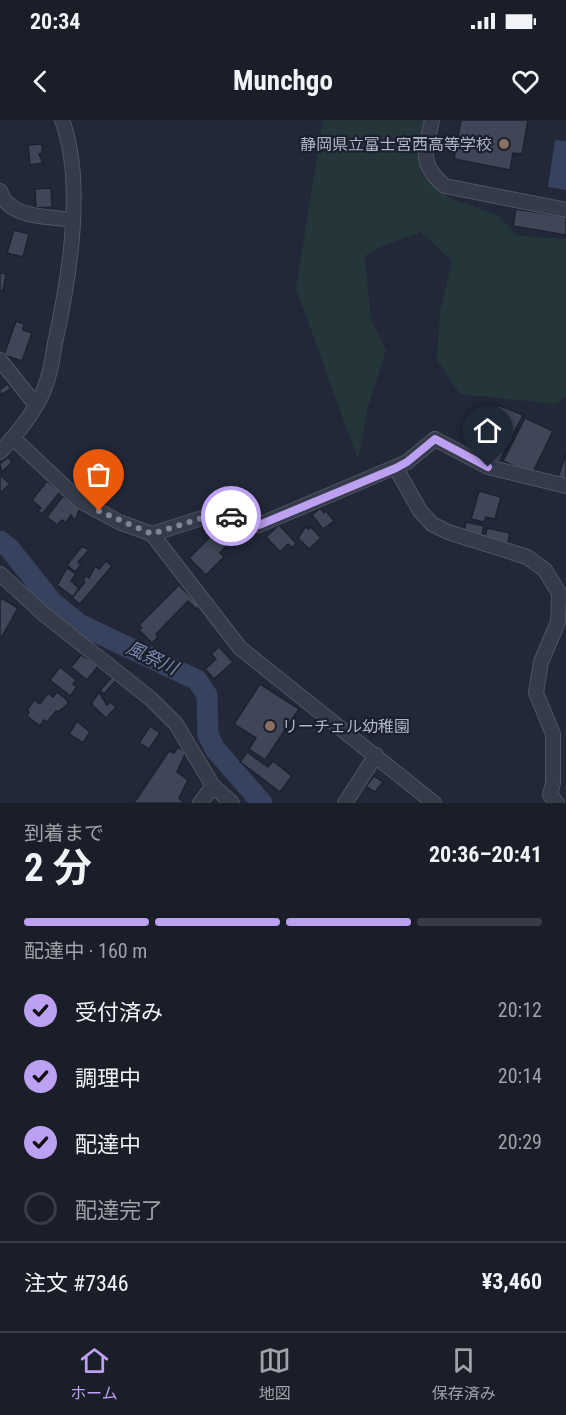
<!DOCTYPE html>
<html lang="ja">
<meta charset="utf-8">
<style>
body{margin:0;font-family:"Roboto Condensed","Noto Sans JP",sans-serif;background:#272b35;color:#f1f3f6;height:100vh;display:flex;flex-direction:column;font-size:22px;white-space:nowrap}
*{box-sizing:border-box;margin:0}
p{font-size:20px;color:#9fa2a8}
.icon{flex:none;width:33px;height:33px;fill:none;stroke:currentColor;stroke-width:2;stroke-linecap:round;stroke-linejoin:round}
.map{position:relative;height:683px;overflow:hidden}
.panel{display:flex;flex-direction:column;background:#1a1e29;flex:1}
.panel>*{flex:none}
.pin{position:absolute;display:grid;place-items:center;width:51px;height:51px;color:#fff;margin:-62px -26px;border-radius:50% 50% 50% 0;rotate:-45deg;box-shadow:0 0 6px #0007}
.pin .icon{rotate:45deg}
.courier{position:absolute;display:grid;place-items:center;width:60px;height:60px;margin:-30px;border:4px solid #bca0f2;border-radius:50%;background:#fff;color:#222;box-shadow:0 2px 8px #0007}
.headline em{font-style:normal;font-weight:700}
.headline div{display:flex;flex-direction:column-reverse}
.headline{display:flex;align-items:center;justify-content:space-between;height:102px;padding:0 24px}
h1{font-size:39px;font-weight:700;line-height:45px}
.bar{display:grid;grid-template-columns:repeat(4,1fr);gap:9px 6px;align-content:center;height:72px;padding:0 24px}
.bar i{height:8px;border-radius:4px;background:#383c46}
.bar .current{background:#bca0f2}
.bar p{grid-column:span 4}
.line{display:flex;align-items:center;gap:15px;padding:0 24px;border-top:2px solid #383c46}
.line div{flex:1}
ol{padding:0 24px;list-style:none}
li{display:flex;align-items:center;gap:18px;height:66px}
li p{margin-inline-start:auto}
li .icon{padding:6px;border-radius:50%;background:#bca0f2;color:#111;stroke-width:4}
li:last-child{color:#9fa2a8}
li i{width:33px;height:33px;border:3px solid #383c46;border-radius:50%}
.status{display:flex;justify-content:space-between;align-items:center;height:42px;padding:0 30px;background:#1a1e29;direction:ltr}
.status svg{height:16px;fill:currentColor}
header{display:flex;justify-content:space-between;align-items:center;height:78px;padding:0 24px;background:#1a1e29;font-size:27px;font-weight:700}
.tab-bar{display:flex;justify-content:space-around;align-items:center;height:84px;border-top:2px solid #383c46;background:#1a1e29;font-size:16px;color:#9fa2a8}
.tab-bar a{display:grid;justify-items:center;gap:3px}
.tab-bar .current{color:#bca0f2}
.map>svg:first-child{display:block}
.green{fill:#24363a}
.water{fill:#36425e}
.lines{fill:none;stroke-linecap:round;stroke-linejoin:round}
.river{stroke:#36425e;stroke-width:21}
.building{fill:#3e4657;stroke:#1c222f;stroke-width:1.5}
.minor-casing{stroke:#505563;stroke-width:16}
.minor{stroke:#353b48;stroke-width:14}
.done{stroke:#7e8493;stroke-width:6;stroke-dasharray:0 10.8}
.route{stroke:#bca0f2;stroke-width:8}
.education-dot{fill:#8d6e63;stroke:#1a202d;stroke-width:2}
.labels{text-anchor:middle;stroke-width:4.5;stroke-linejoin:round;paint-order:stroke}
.poi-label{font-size:16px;fill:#b0b5c4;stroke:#1a202d;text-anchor:end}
.water-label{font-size:18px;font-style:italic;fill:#7988ab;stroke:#1a202d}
</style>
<div class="status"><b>20:34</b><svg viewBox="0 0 49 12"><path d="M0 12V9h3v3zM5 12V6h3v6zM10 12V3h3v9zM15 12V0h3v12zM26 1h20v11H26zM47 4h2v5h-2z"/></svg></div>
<header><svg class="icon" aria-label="back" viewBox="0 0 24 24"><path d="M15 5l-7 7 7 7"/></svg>Munchgo<svg class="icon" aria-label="heart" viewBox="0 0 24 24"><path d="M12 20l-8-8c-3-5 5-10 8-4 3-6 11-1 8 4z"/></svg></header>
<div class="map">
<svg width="566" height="683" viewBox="0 0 566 683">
<rect width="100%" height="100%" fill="#222837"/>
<path class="green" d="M323 0H430L421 54 450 78 499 96 517 116 566 119V276L556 284 460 274 437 240 440 192 452 141 421 112 378 128 365 136 371 200 386 230 368 287 358 340 296 168Z"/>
<path class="water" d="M555 20 566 21V70L548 67Z"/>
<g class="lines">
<path class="river" d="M0 421 10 429 52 482 79 504 197 560 207 575 208 615 215 629 262 683"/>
</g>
<g class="building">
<path d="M461 0H528L522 34 513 33 510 50 454 39Z"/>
<path d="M42 24V33L39 34 43 43 30 45 28 25Z"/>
<path d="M51 68 52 87 36 88 35 69Z"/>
<path d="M516 89 566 97V115L513 106Z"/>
<path d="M14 110 29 114 23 137 7 133Z"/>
<path d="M0 153 6 154 3 171H0Z"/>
<path d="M16 201 24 204 23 210 32 213 22 241 4 235Z"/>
<path d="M8 264 11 269 0 275V269Z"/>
<path d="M498 285 523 295 498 344 474 331Z"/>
<path d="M525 298 553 311 532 354 503 341Z"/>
<path d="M566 334V360L558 357Z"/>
<path d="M8 337 12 342 2 352 0 344Z"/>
<path d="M0 355 10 364 0 373Z"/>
<path d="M47 361 60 372 42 394 38 391 41 388 32 380Z"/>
<path d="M479 371 501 377 495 399 486 397 484 402 471 399Z"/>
<path d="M63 376 80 388 75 401 71 395 66 403 62 400 57 405 47 397Z"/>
<path d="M320 388 324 393 326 391 334 401 323 409 312 395Z"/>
<path d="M466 402 484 406 481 419 463 414Z"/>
<path d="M279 405 296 423 292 428 288 424 280 432 266 417Z"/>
<path d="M306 406 308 409 311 407 321 418 309 429 298 418Z"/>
<path d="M487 408 510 413 507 426 484 421Z"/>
<path d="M213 414 226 426 220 433 224 437 206 455 189 438Z"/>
<path d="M82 426 89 430 78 442 81 445 75 452 67 445Z"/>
<path d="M106 441 112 446 80 484 72 478 85 462 83 460 86 456 89 458 95 446 99 449Z"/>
<path d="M67 448 76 454 71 461 79 468 73 477 57 465Z"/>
<path d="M179 465 200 486 196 489 188 481 156 514 158 517 152 523 139 510 142 508 139 505Z"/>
<path d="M3 479 18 488 0 520V480Z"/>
<path d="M219 527 233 542 214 559 205 549 216 539 211 534Z"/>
<path d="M81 535 99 545 87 560 71 547Z"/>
<path d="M60 547 76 560 73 564 77 567 70 576 50 560Z"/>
<path d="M113 556 117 559 104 574 100 570Z"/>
<path d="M260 564 299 589 265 640 249 629 256 618 234 604Z"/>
<path d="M57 572 67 580 68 584 58 592 56 591 47 602 44 600 40 606 27 596 29 592 27 590 34 580 40 584 48 573 53 577Z"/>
<path d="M99 572 107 585 110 582 116 587 106 598 91 584Z"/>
<path d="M77 601 90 612 83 623 69 614Z"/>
<path d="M150 606 160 613 149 629 139 623Z"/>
<path d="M178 627 186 632 177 652 188 660 179 678 185 683H134L169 631 174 633Z"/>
<path d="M247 632 268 647 273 641 292 656 280 672 240 642Z"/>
<path d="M374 656 383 662 375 672 366 666Z"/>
</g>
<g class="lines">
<defs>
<g id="minor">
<path d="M432 0C426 29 418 45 445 66L566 90"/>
<path d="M0 71C8 98 46 96 71 100"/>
<path d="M0 240 35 284"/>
<path d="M13 318 80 381 119 402 152 414 208 396H230L259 405 407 342 435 319 488 347 566 366"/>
<path d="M0 332C18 313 38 289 46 264 51 251 53 236 55 223 69 160 85 62 62 0"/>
<path d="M396 348 420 391 432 404 448 412 527 437 545 450 559 473 558 502 541 542 536 573 553 614V663L550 675 557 683"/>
<path d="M152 414 240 528 434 683"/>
<path d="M0 454 45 495 151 579 176 604 213 666 232 683"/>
<path d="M200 683 213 666"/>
<path d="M345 683 376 635"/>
</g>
</defs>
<use href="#minor" class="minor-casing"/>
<use href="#minor" class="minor"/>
</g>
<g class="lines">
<path class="done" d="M99 391 152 414 208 396H231"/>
<path class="route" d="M231 396 259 405 396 348 407 342 435 319 488 347"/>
</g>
<g class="education-dot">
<circle cx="504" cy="24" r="6"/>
<circle cx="270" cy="606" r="6"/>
</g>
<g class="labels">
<g class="poi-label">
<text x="492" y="30">静岡県立富士宮西高等学校</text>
<text x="282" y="612" text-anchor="start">リーチェル幼稚園</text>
</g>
<g class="water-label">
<text transform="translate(152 538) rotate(25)" y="6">風祭川</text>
</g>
</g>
</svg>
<div class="pin" style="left:99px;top:391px;background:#ea580c"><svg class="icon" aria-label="bag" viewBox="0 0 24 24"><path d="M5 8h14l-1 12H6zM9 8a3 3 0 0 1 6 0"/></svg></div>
<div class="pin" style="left:488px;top:347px;background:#1f2937"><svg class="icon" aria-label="home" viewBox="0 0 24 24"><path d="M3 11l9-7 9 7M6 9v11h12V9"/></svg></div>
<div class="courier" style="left:231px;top:396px"><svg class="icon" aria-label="car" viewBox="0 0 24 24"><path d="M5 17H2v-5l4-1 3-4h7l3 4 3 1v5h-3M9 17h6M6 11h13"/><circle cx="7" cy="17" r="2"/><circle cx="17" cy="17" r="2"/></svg></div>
</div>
<section class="panel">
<div class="headline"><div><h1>2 分</h1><p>到着まで</p></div><em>20:36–20:41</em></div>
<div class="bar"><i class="current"></i><i class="current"></i><i class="current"></i><i></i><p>配達中 · 160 m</p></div>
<ol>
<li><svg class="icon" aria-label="check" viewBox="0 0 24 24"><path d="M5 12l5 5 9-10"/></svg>受付済み<p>20:12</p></li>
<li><svg class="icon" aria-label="check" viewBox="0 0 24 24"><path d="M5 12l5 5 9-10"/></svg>調理中<p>20:14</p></li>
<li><svg class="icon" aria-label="check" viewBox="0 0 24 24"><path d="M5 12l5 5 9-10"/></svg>配達中<p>20:29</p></li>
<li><i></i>配達完了</li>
</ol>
<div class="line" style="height:78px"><div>注文 #7346</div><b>¥3,460</b></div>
</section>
<nav class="tab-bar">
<a class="current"><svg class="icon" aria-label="home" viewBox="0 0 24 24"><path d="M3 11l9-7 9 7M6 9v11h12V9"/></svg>ホーム</a>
<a><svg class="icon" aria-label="map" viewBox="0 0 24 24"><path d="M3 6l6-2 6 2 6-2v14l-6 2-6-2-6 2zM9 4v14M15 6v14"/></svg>地図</a>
<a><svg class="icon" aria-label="saved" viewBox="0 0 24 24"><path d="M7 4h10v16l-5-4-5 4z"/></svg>保存済み</a>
</nav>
